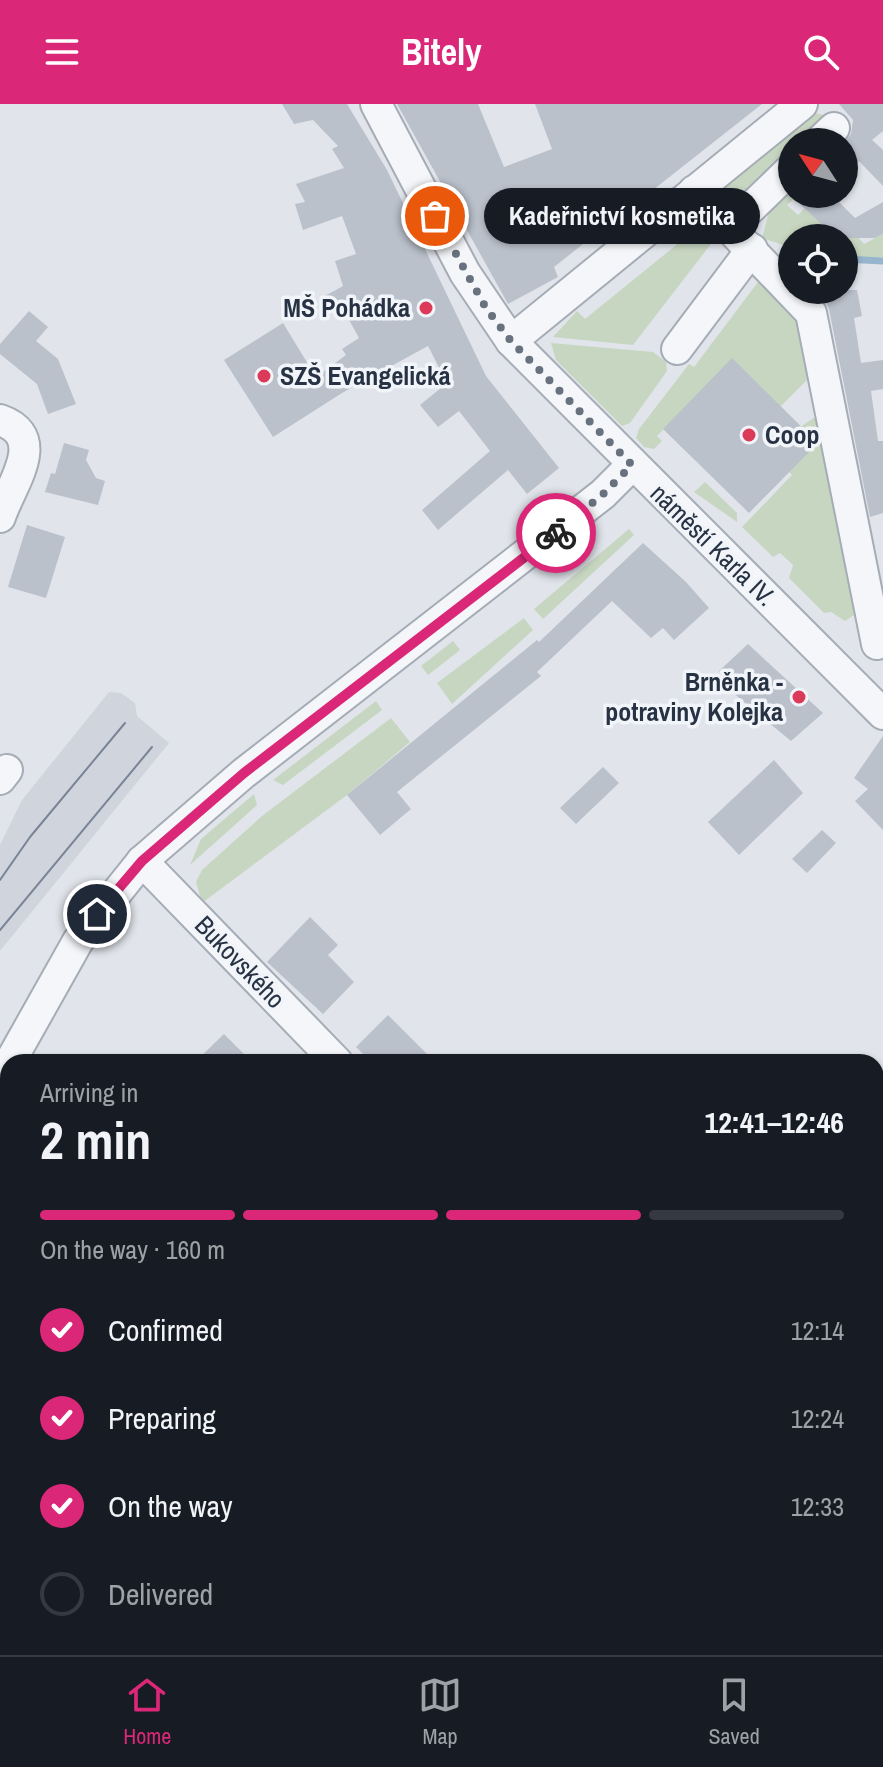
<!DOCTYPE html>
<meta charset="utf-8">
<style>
body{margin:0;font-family:"Archivo Narrow",sans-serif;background:#20242c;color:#f1f3f6;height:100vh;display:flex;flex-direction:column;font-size:30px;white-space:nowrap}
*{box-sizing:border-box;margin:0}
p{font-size:26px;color:#9ea1a6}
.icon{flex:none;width:44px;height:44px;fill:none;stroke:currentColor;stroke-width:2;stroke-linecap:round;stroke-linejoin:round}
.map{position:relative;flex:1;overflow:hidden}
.details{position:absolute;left:0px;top:950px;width:884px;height:602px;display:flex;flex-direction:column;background:#171b24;border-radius:24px 24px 0 0;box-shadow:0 2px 6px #0004}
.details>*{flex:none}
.needle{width:52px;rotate:306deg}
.controls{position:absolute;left:778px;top:24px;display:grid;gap:16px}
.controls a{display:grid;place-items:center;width:80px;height:80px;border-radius:50%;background:#171b24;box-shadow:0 2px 6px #0004;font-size:40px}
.pin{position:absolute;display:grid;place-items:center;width:68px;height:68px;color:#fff;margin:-34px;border:4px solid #fff;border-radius:50%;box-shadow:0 2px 8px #0007}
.courier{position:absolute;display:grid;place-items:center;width:80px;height:80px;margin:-40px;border:6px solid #db2777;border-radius:50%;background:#fff;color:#222;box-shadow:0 2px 10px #0007}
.bubble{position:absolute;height:56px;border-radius:28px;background:#171b24;box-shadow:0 2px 6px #0004;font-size:26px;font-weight:700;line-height:56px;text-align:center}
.head em{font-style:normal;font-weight:700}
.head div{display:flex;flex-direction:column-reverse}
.head{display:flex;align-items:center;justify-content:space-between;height:136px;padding:0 40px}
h1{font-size:52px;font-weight:700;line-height:60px}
.bar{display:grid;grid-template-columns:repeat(4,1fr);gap:12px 8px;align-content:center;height:96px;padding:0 40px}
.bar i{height:10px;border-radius:6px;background:#363941}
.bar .selected{background:#db2777}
.bar p{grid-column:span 4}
ol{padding:0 40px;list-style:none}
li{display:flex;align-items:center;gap:24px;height:88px}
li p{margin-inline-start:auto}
li .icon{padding:8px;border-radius:50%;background:#db2777;color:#fff;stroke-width:4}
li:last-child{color:#9ea1a6}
li i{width:44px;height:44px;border:4px solid #363941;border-radius:50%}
header{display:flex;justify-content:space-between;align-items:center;height:104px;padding:0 40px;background:#db2777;color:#fff;font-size:36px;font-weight:700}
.menu{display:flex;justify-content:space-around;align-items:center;height:112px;border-top:2px solid #363941;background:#171b24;font-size:22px;color:#9ea1a6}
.menu a{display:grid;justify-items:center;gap:4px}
.menu .selected{color:#db2777}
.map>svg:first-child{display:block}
.built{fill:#cfd4dd}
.green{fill:#c7d6c1}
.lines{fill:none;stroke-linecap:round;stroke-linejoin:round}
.stream{stroke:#98b5ce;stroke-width:7}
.building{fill:#bac1cb}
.minor-casing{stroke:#a5acb6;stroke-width:34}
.minor{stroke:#f4f6f9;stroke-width:30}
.tram{stroke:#798596;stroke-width:2}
.done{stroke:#68717e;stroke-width:8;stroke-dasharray:0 14.4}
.route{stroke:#db2777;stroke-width:10}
.poi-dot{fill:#dc3a59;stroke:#f1f4f8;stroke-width:3}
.labels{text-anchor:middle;stroke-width:7;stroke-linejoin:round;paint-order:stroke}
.poi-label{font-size:26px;font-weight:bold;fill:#273344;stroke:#f1f4f8;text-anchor:end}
.street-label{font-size:26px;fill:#273344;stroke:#f1f4f8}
</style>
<header><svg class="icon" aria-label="menu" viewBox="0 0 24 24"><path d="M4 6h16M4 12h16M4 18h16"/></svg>Bitely<svg class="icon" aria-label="search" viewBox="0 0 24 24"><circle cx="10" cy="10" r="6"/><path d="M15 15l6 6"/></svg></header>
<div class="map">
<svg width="883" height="1551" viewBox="0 0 883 1551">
<rect width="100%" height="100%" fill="#e1e5eb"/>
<path class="built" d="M109 588 121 589 135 599 137 612 169 639 0 847V741L22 696Z"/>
<g class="green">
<path d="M815 9 824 11 820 27 808 38H792V53L730 104 721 91 724 81 799 17Z"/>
<path d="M785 86 794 95 787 101 798 111 804 105C828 125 842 112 864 140L883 130V153L844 155V134H792V144L762 134 770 104Z"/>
<path d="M687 117 703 120 714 136 633 241 553 233 577 207 585 215 685 134 678 124Z"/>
<path d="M747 164 806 213 814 259 808 275 780 303 732 257 657 332 662 337 654 345 644 343 636 334 639 325 689 260 694 263 758 178 746 168Z"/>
<path d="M551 239 653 248 666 258 667 267 630 319 622 322 556 256Z"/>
<path d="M823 308 857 509 845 517 831 508 824 509 789 474 793 461 780 449 773 453 742 423 792 371 788 367 800 323Z"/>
<path d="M705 378 737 409V418L694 388Z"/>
<path d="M629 425 634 431 543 515 534 505Z"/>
<path d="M524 514 533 526 452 600 437 579Z"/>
<path d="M453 537 460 546 428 571 421 562Z"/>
<path d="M376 597 382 606 283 681 273 676Z"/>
<path d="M391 614 410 638 347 691 202 799 196 778 202 766 262 712Z"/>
<path d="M254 690 257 701 190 761 201 735Z"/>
</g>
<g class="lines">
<path class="stream" d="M844 155 883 157"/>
</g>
<g class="building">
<path d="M282 0H347L387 66 486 272 559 364 527 390 508 366 438 426 422 406 490 347 459 307 438 323 420 301 447 279 428 242 342 289 273 333 224 256 283 219 316 273 346 251 342 245 359 234 343 205 333 208 323 193 343 182 335 157 356 150 342 112 303 126 295 100 305 98 296 80 344 64 332 45 338 42 313 16 294 20Z"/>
<path d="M397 0H478L504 63 552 45 535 0H762L639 97 642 102 603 139 597 129 554 163 558 173 508 200Z"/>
<path d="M839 0H883V27L872 36 883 46V82L859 57 844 72V39L851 30 853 16Z"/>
<path d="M831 90 855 114 883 98V130L875 134H818L830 128 790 91Z"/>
<path d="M821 186H857L862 212 854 214 861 259 883 256V285L871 287 878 337H883V409L870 413 829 205Z"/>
<path d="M29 207 48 223 36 237 58 255 76 300 48 310 37 280 0 250V240Z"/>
<path d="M732 254 818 339 749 409 663 325Z"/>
<path d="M64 339 89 346 86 356 96 374 105 377 98 401 45 388 51 369 55 370Z"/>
<path d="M27 421 65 433 46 494 8 483Z"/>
<path d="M643 439 686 478 709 504 674 536 663 524 651 534 612 497 537 568 541 572 397 688 411 705 380 731 347 691 537 536 539 538Z"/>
<path d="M748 540 823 609 791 637 726 583 731 578 719 567Z"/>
<path d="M883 632V726L855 697 868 685 854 674Z"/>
<path d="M774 656 803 689 739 751 708 718Z"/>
<path d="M603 663 619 679 576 720 560 704Z"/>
<path d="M822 726 836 739 807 769 792 755Z"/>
<path d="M310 813 338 841 328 851 354 878 323 910 267 858Z"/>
<path d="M388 911 435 958H371L356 943Z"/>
<path d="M224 930 252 958H195Z"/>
</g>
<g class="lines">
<defs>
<g id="minor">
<path d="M376 0 465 169 511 237 883 610"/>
<path d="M819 38 834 24"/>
<path d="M694 87 811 209 877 540"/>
<path d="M731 123 792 64"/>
<path d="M511 237 802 0"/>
<path d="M677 245 752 145"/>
<path d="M0 316C49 333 11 380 0 413"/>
<path d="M0 675 7 666"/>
<path d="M142 757 337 958"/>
<path d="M10 958 78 837 142 757 244 669 603 390 632 361"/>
<path d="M876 1269 883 1275"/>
<path d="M0 1434 8 1429"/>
<path d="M209 1544 213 1551"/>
<path d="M486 1544 490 1551"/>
</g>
</defs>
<use href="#minor" class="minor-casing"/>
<use href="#minor" class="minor"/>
<g class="tram">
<path d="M0 776 30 733 125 619"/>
<path d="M0 826 152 643"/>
</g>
</g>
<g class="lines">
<path class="done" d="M435 112 486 204 511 237 632 361 603 390 556 429"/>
<path class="route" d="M97 810 142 757 244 669 556 429"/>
</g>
<g class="poi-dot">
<circle cx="426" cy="204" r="8"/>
<circle cx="264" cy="272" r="8"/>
<circle cx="749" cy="331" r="8"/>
<circle cx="799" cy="593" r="8"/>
</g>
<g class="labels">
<g class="poi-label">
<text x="410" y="213">MŠ Pohádka</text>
<text x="280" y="281" text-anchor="start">SZŠ Evangelická</text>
<text x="765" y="340" text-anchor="start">Coop</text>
<text x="783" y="587">Brněnka -<tspan x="783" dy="30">potraviny Kolejka</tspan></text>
</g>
<g class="street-label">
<text transform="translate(713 441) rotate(44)" y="9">náměstí Karla IV.</text>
<text transform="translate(240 858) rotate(46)" y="9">Bukovského</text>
</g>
</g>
</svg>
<div class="controls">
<a><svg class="needle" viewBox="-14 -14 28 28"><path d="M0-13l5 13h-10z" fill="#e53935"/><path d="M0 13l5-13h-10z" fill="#9ea1a6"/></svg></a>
<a><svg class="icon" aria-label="locate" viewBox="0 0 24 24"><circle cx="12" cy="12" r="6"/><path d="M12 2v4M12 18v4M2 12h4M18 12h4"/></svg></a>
</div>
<div class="pin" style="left:435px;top:112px;background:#ea580c"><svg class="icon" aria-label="bag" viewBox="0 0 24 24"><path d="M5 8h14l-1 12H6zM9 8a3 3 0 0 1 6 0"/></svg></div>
<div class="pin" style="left:97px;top:810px;background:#1f2937"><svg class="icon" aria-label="home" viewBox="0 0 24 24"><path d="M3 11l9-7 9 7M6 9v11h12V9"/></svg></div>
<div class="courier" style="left:556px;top:429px"><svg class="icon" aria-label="bike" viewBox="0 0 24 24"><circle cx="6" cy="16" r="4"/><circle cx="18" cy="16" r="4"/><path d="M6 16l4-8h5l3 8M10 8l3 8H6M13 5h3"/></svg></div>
<div class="bubble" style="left:484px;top:84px;width:276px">Kadeřnictví kosmetika</div>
<section class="details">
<div class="head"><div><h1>2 min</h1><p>Arriving in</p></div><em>12:41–12:46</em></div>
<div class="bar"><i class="selected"></i><i class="selected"></i><i class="selected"></i><i></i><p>On the way · 160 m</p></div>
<ol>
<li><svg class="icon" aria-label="check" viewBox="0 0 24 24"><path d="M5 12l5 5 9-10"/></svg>Confirmed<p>12:14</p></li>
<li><svg class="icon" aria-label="check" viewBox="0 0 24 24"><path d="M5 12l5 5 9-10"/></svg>Preparing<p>12:24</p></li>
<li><svg class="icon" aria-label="check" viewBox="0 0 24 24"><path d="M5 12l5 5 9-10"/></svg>On the way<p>12:33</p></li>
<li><i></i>Delivered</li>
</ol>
</section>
</div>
<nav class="menu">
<a class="selected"><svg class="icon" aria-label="home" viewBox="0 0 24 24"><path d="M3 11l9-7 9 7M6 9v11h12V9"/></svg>Home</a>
<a><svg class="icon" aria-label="map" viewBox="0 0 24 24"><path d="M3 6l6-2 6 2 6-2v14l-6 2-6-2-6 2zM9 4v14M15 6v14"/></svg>Map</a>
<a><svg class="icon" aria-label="saved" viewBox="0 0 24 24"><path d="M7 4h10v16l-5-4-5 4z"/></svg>Saved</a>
</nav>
